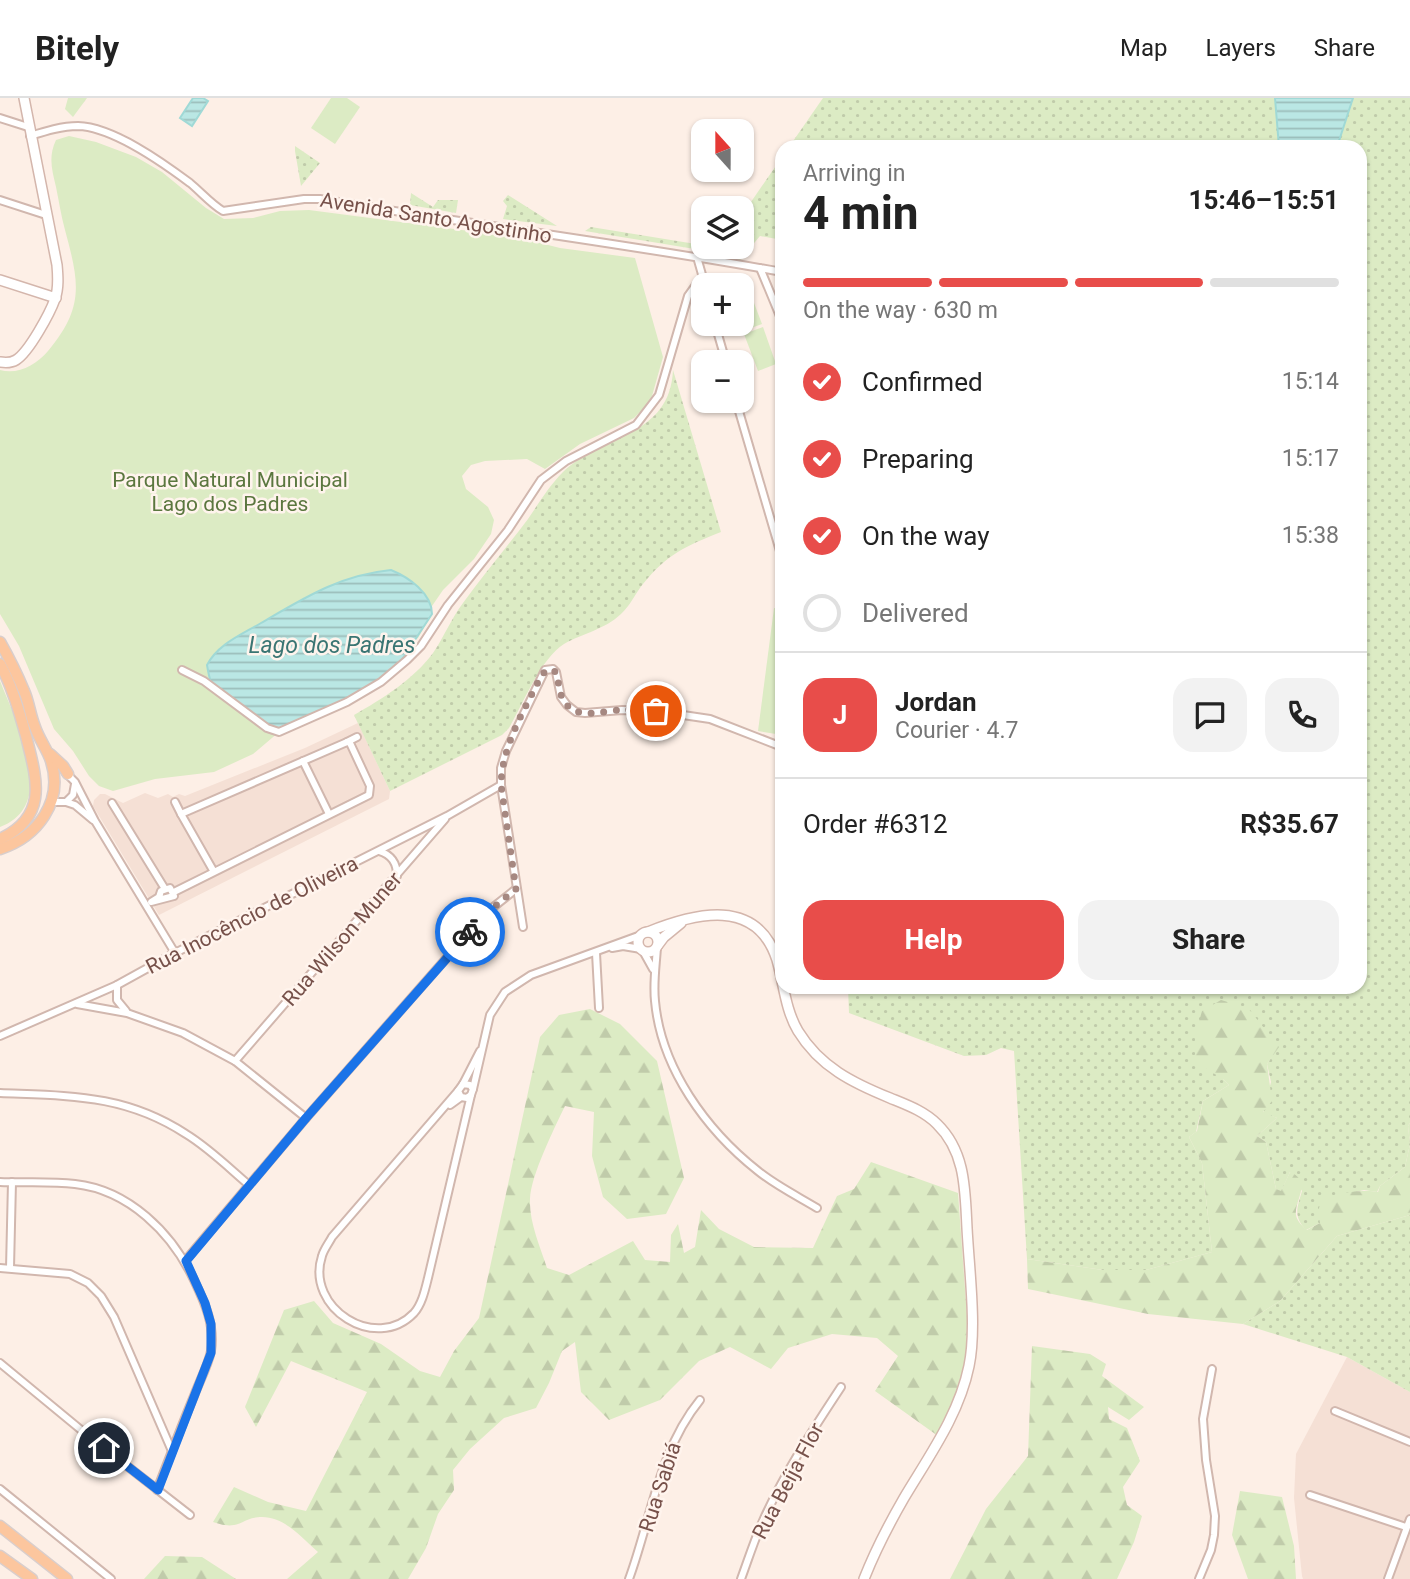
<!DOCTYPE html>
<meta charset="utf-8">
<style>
body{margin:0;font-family:Roboto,sans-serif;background:#f2f2f2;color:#222;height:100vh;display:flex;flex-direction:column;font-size:26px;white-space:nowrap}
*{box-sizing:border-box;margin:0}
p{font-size:23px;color:#767676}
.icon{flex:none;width:38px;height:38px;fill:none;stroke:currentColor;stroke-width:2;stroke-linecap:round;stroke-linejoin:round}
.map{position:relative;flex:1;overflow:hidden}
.sheet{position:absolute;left:775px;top:42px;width:592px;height:854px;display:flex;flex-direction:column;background:#fff;border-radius:21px;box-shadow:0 2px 5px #0004}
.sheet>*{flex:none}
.needle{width:46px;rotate:339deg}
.controls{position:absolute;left:691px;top:21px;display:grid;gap:14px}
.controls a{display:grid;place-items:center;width:63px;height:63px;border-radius:14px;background:#fff;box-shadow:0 2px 5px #0004;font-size:35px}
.pin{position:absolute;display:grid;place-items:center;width:60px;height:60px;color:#fff;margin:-30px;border:4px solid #fff;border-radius:50%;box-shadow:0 2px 7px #0007}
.courier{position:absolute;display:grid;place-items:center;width:70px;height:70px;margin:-35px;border:5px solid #1a73e8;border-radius:50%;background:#fff;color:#222;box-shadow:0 2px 9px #0007}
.headline em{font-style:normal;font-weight:700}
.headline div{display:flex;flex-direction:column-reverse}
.headline{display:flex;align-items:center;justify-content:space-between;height:119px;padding:0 28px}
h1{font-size:46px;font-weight:700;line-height:52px}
.bar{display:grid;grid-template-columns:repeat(4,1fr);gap:10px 7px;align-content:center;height:84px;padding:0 28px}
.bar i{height:9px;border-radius:5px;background:#e0e0e0}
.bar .active{background:#e84d4a}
.bar p{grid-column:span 4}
.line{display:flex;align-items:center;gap:18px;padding:0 28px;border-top:2px solid #e0e0e0}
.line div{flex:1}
.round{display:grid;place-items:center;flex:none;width:74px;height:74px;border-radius:21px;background:#f2f2f2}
ol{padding:0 28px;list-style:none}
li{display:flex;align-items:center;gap:21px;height:77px}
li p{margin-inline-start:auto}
li .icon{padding:7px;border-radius:50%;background:#e84d4a;color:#fff;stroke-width:4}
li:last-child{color:#767676}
li i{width:38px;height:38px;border:4px solid #e0e0e0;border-radius:50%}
.cta{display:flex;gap:14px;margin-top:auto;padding:14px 28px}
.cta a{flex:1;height:80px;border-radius:21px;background:#e84d4a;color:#fff;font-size:28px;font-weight:700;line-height:80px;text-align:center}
.cta a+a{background:#f2f2f2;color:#222}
header{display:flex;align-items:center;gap:42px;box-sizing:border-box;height:98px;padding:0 35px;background:#fff;border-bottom:2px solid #e0e0e0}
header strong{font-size:33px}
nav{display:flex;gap:38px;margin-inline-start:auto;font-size:24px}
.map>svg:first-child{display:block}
.residential{fill:#f5e0d5}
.grass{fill:url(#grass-dots)}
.forest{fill:url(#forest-firs)}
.park{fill:#dcebc4}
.water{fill:url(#water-rules);stroke:#a0d9d6;stroke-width:2}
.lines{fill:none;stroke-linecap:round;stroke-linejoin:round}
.street-casing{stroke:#d1b7ae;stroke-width:10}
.secondary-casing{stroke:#d4b6ac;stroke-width:12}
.primary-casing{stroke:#d9cecc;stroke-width:13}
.street{stroke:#fff;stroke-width:6}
.secondary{stroke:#fff;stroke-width:9}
.primary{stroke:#fcc69e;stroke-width:10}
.done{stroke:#a68881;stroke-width:7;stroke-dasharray:0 12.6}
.route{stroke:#1a73e8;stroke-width:9}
.labels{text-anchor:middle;stroke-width:5;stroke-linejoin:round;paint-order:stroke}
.street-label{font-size:21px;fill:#77514a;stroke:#fff4ed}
.park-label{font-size:21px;fill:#5b773f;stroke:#fff4ed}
.water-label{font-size:23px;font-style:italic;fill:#3a7573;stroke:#fff4ed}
</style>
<header>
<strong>Bitely</strong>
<nav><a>Map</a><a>Layers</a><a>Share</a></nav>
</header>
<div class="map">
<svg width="1410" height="1481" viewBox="0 0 1410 1481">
<defs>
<pattern id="grass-dots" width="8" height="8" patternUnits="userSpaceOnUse" patternTransform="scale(1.75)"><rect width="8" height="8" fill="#dcebc4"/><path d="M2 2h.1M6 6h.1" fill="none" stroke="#c0cbaa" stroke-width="1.8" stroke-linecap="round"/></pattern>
<pattern id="forest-firs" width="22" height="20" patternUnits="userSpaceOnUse" patternTransform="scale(1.75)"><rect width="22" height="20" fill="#dcebc4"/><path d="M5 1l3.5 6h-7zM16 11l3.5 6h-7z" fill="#c0cbaa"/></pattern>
<pattern id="water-rules" width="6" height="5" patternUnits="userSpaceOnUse" patternTransform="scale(1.75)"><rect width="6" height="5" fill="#bae7e4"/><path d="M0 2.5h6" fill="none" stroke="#9cbebb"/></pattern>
</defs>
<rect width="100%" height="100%" fill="#fdefe6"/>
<g class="residential">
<path d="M358 625 390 693 389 701 159 817 93 708 94 702 100 696H105L123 705 145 695 158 700 168 696 173 699 179 696 185 698 305 650Z"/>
<path d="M1347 1259 1410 1294V1481H1303L1302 1478 1294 1400 1296 1356Z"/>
</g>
<g class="grass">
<path d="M823 0H1275L1279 49H789Z"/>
<path d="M1353 0H1410V1025L1408 1028 1410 1046 1405 1069 1380 1088 1377 1094 1364 1092 1328 1100 1320 1125 1306 1132C1293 1118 1297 1110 1302 1093L1290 1074 1281 1094 1276 1091 1266 1044 1257 1038 1277 1020 1263 1015 1271 984 1267 966 1278 949 1268 938 1223 981 1229 987 1203 1003 1196 1034 1189 1039 1202 1065 1212 1154 1146 1172H1103L1027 1161 1014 953 1001 950 986 957 964 958 849 915 848 889H1360V49H1337Z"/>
<path d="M295 48 320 65 301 88 295 53Z"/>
<path d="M782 59V142L760 138 740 162 714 158 720 149H742V117Z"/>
<path d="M411 95 433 109 438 102H458L456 115 410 107Z"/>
<path d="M508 97 557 128 503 121 507 108 503 103Z"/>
<path d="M591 129 714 149 713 154 585 133Z"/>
<path d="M673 272 721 434C686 448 667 456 643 486 635 496 630 508 621 516 604 532 583 535 564 546 541 560 523 606 509 630L502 637 390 693 354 617C382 601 413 582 433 555 444 539 451 521 463 505 484 476 507 449 528 421 539 405 549 388 563 374 603 336 670 339 673 272Z"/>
<path d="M1410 1117V1294L1347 1259 1243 1226 1280 1203 1337 1138Z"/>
</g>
<g class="forest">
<path d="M68 0H87L73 19 65 11Z"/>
<path d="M1221 902 1248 910 1279 949 1267 966 1272 1003 1263 1014 1277 1020 1257 1038 1266 1044 1276 1091 1281 1093 1290 1074C1313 1084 1294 1102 1296 1117 1297 1123 1302 1128 1307 1132L1320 1125C1319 1119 1317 1109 1322 1103 1330 1094 1367 1091 1378 1094L1380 1088 1405 1069 1410 1046 1408 1028 1410 1025V1117L1337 1138 1280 1203 1243 1226 1148 1216 1028 1191 1027 1161 1103 1172H1146L1212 1154 1202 1065 1189 1039 1197 1033 1203 1003 1229 987 1223 981 1195 964V938L1202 913Z"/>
<path d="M590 911 620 926 657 963 684 1080 666 1116 627 1121 603 1099 592 1058 594 1014 565 1008C554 1031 531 1077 530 1101 529 1124 540 1148 547 1170L569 1177 633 1143 645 1162 670 1164 671 1137 678 1126 684 1155 695 1149 701 1112 719 1131 754 1149 813 1150 837 1098 854 1091 871 1064 958 1095 967 1218 966 1271 938 1338 875 1293 898 1258 877 1240 832 1236 788 1250 771 1271 730 1249 699 1263 660 1302 609 1322 581 1294 575 1244 562 1253 549 1285 536 1310 504 1320 470 1351 453 1372 454 1392 438 1416 426 1450 408 1481H287L318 1454C302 1440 285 1419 262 1419 240 1419 241 1434 213 1424L234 1389 268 1404 306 1413 367 1294 291 1263 256 1329 245 1309 284 1212 314 1203 333 1225 381 1246 420 1273 440 1279 454 1253 479 1220 540 939 559 917Z"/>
<path d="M1032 1248 1090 1256 1106 1266 1102 1278 1144 1309 1129 1322 1108 1309 1109 1321 1127 1330 1140 1363 1123 1389 1127 1407 1142 1418 1134 1444 1117 1481H950L986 1411 1028 1358Z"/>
<path d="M1240 1393 1282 1399 1294 1448 1296 1481H1248L1232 1437Z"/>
<path d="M165 1458 202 1459 236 1481H144Z"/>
</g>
<g class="park">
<path d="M331 0H347L360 9 335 46 311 30Z"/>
<path d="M69 38 96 44 136 59 162 74 206 110 224 121 253 120 280 113 309 112 477 134 532 143 560 150 635 160 663 259 652 298 644 310 634 320 580 346 545 371 527 361 485 363 471 367 462 378 466 391 488 409 494 422 491 436 474 461 443 492 432 508V516L418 540 279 634 253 656 214 674 155 681 113 693 99 688 89 678 73 653 54 631 19 548 0 516V272C18 277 36 267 48 253 85 209 79 184 65 132 61 118 59 103 56 89 52 72 48 59 56 42Z"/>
<path d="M748 189 762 226 743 233 740 226 742 191Z"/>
<path d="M763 229 776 266 758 273 744 236Z"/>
<path d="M774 510 782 511V637L758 633Z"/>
<path d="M0 583C16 624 60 706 0 729Z"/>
</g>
<g class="water">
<path d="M193 0H203L208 3 192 28 180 20Z"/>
<path d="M1275 0H1353L1337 49H1279Z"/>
<path d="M391 472C408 479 432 495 432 516L401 563 380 584 279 634C260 627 221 600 211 584 209 579 208 573 207 567 218 546 241 537 261 525 304 500 340 477 391 472Z"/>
</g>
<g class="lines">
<defs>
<g id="street">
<path d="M0 20 28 29"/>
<path d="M30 38C46 33 62 28 78 28 113 29 162 64 190 85 201 94 211 106 223 113L304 101H320C474 127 629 146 782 174"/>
<path d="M0 102 46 117"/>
<path d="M697 159 705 187"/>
<path d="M760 170 782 223"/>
<path d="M715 226 726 264"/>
<path d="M736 303 782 460"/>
<path d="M182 572 204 583 267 630 279 634 347 604 381 584 407 562 421 548 448 507 508 432 541 382 566 363 636 327 659 297 688 198 698 184 703 182"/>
<path d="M347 644 357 639"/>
<path d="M303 663 329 716"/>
<path d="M66 675 75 684 95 723 175 855"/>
<path d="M51 704H66L73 697 75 686"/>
<path d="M66 704 75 707 93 722"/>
<path d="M175 704 181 716"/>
<path d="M112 705 165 791"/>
<path d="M379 753C392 757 397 765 397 778"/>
<path d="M170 790 174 798 151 804 159 799 161 793Z"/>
<path d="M174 794 369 697 370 688 350 645 347 644 181 716 214 774"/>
<path d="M523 829 501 687V670L506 653 545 572 553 571 556 574 561 599 567 607 576 614 585 615 622 612 656 613 710 621 782 649"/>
<path d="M657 849C656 867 653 884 655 903 661 970 706 1032 758 1073 775 1087 797 1098 817 1110"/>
<path d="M612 850 623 848 641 851"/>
<path d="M643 853 653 871"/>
<path d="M596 855 599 910"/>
<path d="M117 887V902L126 913"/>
<path d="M77 906 127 915 183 935 235 963 306 1020"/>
<path d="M0 938 117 887 175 855 447 718 501 687"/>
<path d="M235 963 445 721"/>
<path d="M463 986 480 953"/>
<path d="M473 991 490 917 505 894 531 877 641 837"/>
<path d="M458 993 332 1139C329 1145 324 1151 322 1158 305 1210 376 1255 414 1215 422 1206 425 1192 428 1180L471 997"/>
<path d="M0 995C69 998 125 996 186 1036 209 1050 229 1070 249 1087"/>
<path d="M450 1007 461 999 467 1000 471 997 473 991 470 987 463 986 458 993 461 999"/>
<path d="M0 1084C25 1085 50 1083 75 1086 129 1092 172 1135 194 1182 205 1205 215 1227 211 1253 208 1268 199 1284 194 1298 181 1329 169 1361 157 1392"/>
<path d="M185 1163 306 1020 487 814 516 791"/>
<path d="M0 1170 70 1176 88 1185 101 1198 114 1219 172 1353"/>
<path d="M10 1170 12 1084"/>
<path d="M0 1265 86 1336 190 1417"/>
<path d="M1335 1313 1410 1344"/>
<path d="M0 1391 111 1481"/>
<path d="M1310 1397 1406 1429"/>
<path d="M629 1481C651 1421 659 1352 700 1302"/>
<path d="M741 1481C748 1462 754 1443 762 1425 783 1377 812 1333 841 1289"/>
<path d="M1199 1481 1211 1452 1214 1437 1215 1418 1206 1362 1203 1321 1212 1271"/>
<path d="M1388 1481 1410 1421"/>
</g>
<g id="secondary">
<path d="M0 182 56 200"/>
<path d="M0 264C6 265 11 265 16 262 29 254 50 215 55 201 59 190 58 178 57 167L24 0"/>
<circle cx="648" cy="844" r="10"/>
<path d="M648 834C695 815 757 799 777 862 784 886 785 911 798 933 820 969 853 985 890 1000 907 1007 924 1013 937 1026 966 1054 965 1093 967 1130 969 1170 977 1230 969 1268 959 1317 929 1358 904 1400 889 1426 875 1453 864 1481"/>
<path d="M658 847 664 839 681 825"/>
</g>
<g id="primary">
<path d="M0 544C9 560 17 576 24 593 29 604 30 617 35 629 39 641 47 651 51 663 64 704 37 739 0 751"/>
<path d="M0 566C12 588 19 613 26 638 36 679 50 718 0 741"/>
<path d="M50 656 63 668 68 676"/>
<path d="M0 1428 67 1481"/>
<path d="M0 1458 32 1481"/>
</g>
</defs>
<use href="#street" class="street-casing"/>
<use href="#secondary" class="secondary-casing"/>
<use href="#primary" class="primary-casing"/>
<use href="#street" class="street"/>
<use href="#secondary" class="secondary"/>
<use href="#primary" class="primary"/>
</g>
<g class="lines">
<path class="done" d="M470 834 488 814 516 791 501 687C502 647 525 611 542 576L550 571 556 574C559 584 559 597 565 605 579 623 604 612 623 612 634 611 645 612 656 613"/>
<path class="route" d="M104 1350 158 1392 211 1255V1226L205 1205 186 1163 306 1020 470 834"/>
</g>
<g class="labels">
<g class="street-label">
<text transform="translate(436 120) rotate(9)" y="7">Avenida Santo Agostinho</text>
<text transform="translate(252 817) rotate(-27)" y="7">Rua Inocêncio de Oliveira</text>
<text transform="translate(342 841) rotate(-49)" y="7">Rua Wilson Muner</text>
<text transform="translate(788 1383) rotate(-62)" y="7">Rua Beíja Flor</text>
<text transform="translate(660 1389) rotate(-72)" y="7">Rua Sabiá</text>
</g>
<g class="park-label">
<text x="230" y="389">Parque Natural Municipal<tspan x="230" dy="24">Lago dos Padres</tspan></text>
</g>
<g class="water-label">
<text x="332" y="555">Lago dos Padres</text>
</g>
</g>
</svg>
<div class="controls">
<a><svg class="needle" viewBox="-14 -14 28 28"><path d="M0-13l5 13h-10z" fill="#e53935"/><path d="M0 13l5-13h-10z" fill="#767676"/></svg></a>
<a><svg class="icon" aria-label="layers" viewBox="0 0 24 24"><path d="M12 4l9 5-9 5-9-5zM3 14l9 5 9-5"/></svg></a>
<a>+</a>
<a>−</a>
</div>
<div class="pin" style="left:656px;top:613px;background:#ea580c"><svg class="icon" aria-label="bag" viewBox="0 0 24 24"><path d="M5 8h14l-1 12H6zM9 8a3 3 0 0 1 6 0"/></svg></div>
<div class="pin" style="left:104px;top:1350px;background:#1f2937"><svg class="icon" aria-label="home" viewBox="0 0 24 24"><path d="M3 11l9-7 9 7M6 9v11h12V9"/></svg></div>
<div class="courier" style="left:470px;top:834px"><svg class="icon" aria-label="bike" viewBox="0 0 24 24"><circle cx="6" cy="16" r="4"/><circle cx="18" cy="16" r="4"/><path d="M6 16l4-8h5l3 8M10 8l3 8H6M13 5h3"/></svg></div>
<section class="sheet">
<div class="headline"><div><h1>4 min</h1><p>Arriving in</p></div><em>15:46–15:51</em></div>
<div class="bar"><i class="active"></i><i class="active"></i><i class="active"></i><i></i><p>On the way · 630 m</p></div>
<ol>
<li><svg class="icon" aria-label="check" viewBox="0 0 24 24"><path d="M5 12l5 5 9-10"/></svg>Confirmed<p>15:14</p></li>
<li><svg class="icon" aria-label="check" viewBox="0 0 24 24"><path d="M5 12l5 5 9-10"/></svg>Preparing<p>15:17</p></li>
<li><svg class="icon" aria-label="check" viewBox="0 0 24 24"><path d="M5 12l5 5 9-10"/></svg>On the way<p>15:38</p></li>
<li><i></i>Delivered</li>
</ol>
<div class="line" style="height:126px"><b class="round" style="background:#e84d4a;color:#fff">J</b><div><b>Jordan</b><p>Courier · 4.7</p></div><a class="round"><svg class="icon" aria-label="chat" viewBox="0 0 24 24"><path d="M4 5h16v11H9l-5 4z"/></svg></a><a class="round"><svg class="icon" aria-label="phone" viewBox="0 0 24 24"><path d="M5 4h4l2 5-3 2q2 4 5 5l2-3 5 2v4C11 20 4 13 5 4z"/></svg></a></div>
<div class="line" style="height:91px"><div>Order #6312</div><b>R$35.67</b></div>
<div class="cta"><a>Help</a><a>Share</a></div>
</section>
</div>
